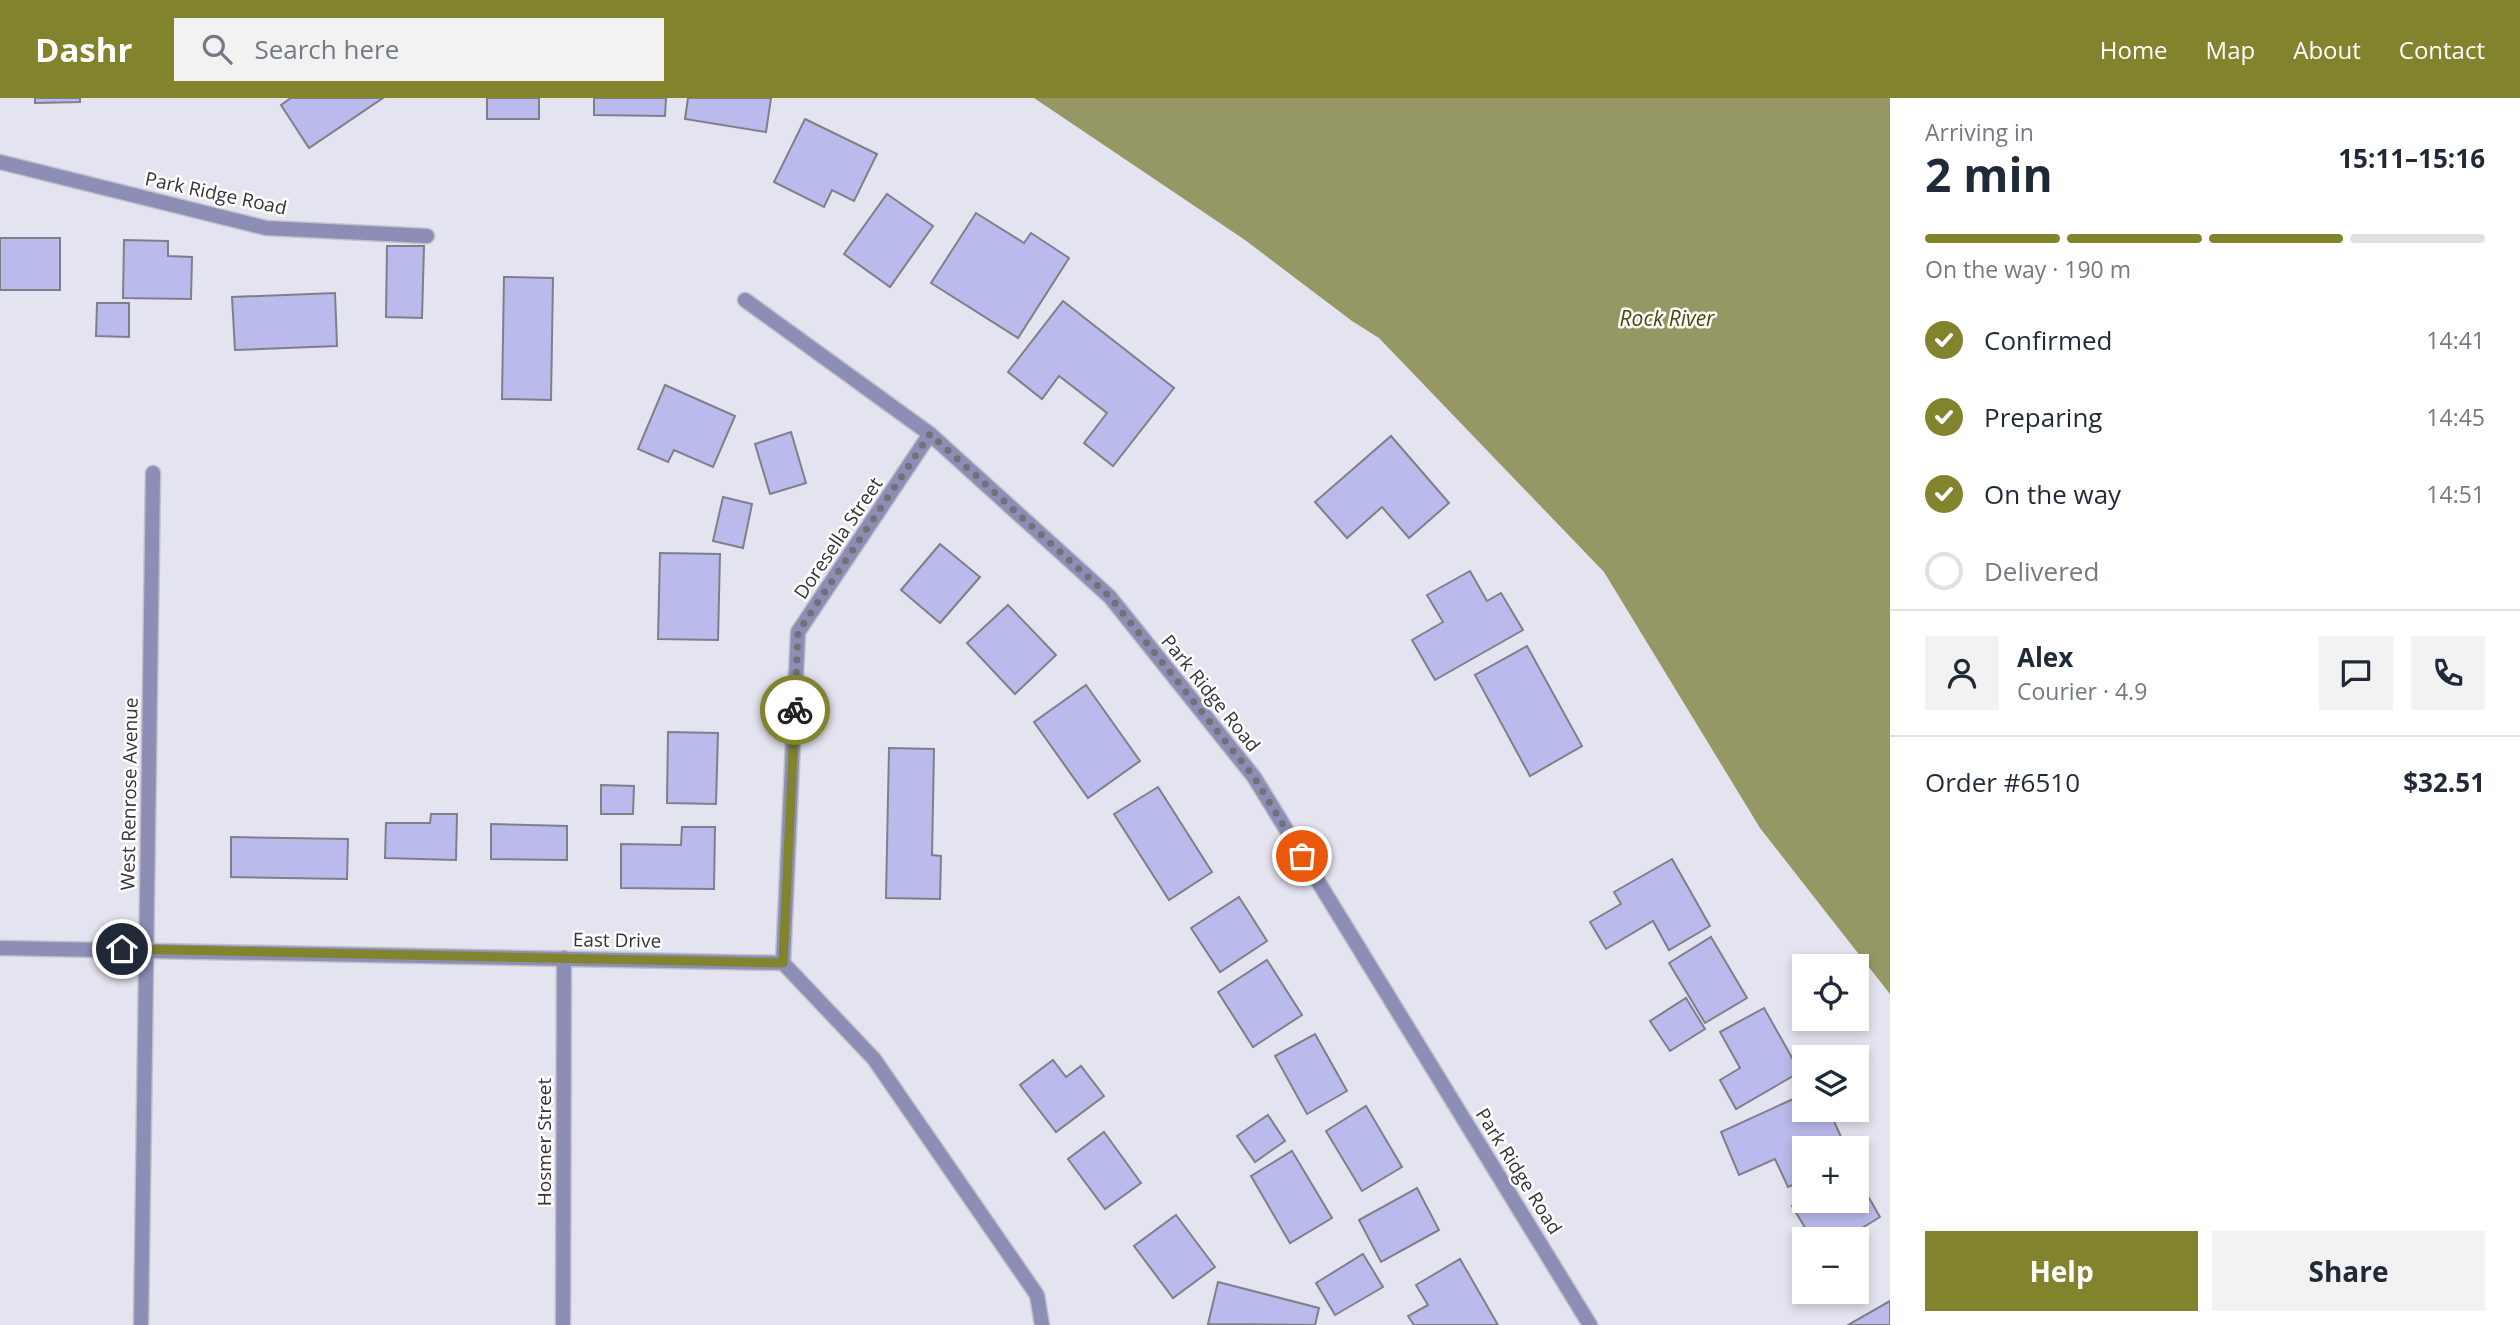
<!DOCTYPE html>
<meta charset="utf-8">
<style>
body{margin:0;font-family:"Open Sans",sans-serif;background:#f2f2f3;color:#1f2937;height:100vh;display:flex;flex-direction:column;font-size:26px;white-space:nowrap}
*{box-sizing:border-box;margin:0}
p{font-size:23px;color:#747a83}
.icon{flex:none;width:38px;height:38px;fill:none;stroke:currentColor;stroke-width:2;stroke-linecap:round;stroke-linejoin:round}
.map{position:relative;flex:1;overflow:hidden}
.drawer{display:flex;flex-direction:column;background:#fff;width:630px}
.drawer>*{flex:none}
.buttons{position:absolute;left:1792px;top:856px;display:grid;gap:14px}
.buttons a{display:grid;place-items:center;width:77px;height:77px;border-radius:0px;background:#fff;box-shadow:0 4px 10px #0003;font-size:35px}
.pin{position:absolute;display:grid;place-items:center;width:60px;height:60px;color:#fff;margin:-30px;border:4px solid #fff;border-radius:50%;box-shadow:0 2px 7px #0007}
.courier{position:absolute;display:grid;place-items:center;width:70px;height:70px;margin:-35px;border:5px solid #82832d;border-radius:50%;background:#fff;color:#222;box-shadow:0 2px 9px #0007}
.overview em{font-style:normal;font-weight:700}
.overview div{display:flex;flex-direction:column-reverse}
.overview{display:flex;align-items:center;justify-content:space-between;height:119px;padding:0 35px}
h1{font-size:46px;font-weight:700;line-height:52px}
.bar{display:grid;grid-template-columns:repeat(4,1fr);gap:10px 7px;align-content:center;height:84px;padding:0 35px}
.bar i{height:9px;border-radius:5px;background:#e0e1e3}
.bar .current{background:#82832d}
.bar p{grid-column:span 4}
.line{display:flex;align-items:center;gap:18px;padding:0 35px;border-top:2px solid #e0e1e3}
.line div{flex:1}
.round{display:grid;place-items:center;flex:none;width:74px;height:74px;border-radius:0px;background:#f2f2f3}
ol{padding:0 35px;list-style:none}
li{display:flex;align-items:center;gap:21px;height:77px}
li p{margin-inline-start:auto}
li .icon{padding:7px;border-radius:50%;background:#82832d;color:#fff;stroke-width:4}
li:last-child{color:#747a83}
li i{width:38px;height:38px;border:4px solid #e0e1e3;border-radius:50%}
.button{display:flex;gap:14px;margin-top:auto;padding:14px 35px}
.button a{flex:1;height:80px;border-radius:0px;background:#82832d;color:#fff;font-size:28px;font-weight:700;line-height:80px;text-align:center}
.button a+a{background:#f2f2f3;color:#1f2937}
header{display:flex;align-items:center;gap:42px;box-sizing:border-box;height:98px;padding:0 35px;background:#82832d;color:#fff}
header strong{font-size:33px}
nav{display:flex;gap:38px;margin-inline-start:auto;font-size:24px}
.search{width:490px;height:63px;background:#f2f2f3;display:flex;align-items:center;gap:18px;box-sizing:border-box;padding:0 24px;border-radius:0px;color:#747a83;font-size:26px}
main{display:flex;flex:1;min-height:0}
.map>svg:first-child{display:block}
.water{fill:#959765}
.building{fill:#babbec;stroke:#7f7f8a;stroke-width:2}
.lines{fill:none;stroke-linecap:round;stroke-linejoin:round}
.street-casing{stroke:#c1c1cb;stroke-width:17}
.street{stroke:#8c8eb5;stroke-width:14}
.done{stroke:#717178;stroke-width:7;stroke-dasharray:0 12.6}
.route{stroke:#82832d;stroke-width:9}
.labels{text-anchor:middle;stroke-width:5;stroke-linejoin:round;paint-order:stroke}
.street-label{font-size:19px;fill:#333338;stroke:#fff}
.water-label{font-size:21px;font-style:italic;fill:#48490b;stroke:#fff}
</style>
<header>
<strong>Dashr</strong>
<div class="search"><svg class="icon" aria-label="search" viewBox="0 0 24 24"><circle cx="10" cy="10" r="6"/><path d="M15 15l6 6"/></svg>Search here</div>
<nav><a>Home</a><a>Map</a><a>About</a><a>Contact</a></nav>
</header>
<main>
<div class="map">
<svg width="1890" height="1227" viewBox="0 0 1890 1227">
<rect width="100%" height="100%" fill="#e4e4f0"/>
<path class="water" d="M1034 0H1890V896L1760 730 1604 474 1379 240 1352 223 1245 142Z"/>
<g class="building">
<path d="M35 0H80V4L35 5Z"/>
<path d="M291 0H383L309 50 281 7Z"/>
<rect x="487" y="0" width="52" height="21"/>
<path d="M594 0H666L665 18 594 17Z"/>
<path d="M688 0H771L766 34 685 21Z"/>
<path d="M805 21 877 56 854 103 832 92 824 109 774 84Z"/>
<path d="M887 96 933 128 890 189 844 156Z"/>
<path d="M976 115 1024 145 1031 135 1069 160 1018 240 931 185Z"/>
<rect x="0" y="140" width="60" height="52"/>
<path d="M124 142 168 143V158L192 159 191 201 123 200Z"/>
<path d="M387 148H424L422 220 386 219Z"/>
<path d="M504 179 553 180 551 302 502 301Z"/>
<path d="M335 195 337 248 235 252 232 199Z"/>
<path d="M1063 203 1174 290 1113 368 1084 345 1107 315 1059 278 1042 301 1008 274Z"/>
<path d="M97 205H129V239L96 238Z"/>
<path d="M665 287 735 318 713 369 674 352 668 364 638 351Z"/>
<path d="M791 334 806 385 770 396 755 346Z"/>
<path d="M1391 338 1449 405 1409 440 1382 409 1347 440 1315 404Z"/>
<path d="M723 399 752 406 743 450 713 443Z"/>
<path d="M940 446 980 479 940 525 901 492Z"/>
<path d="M660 455 720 456 718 542 658 541Z"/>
<path d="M1470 473 1487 503 1501 495 1523 532 1435 582 1412 542 1443 524 1427 497Z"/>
<path d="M1008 507 1056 557 1015 596 967 545Z"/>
<path d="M1527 548 1582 648 1530 678 1475 577Z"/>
<path d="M1086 587 1140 663 1088 700 1034 624Z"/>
<path d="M668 634 718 635 716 706 667 705Z"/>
<path d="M889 650 934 651 932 757 941 758 940 801 886 800Z"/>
<path d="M601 687 634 688 633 716H601Z"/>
<path d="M1158 689 1212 774 1169 802 1114 716Z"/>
<path d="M431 716H457L456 762 385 760 386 725H430Z"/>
<path d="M491 726 567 728V762L491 761Z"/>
<path d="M682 729H715L714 791 621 790V746L681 747Z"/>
<path d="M231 739 348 741 347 781 231 779Z"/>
<path d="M1672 761 1710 828 1669 852 1653 823 1606 851 1590 824 1621 806 1614 794Z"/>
<path d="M1239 799 1267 843 1220 874 1191 830Z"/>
<path d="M1711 839 1747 900 1705 925 1669 865Z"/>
<path d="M1267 862 1302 917 1253 949 1218 894Z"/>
<path d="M1686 900 1705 931 1670 953 1650 923Z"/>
<path d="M1764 910 1800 974 1736 1011 1720 982 1740 970 1720 934Z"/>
<path d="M1315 936 1347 993 1307 1016 1275 958Z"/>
<path d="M1053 962 1066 979 1081 968 1104 998 1056 1034 1020 987Z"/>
<path d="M1804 996V1012H1829L1846 1050H1804V1082L1788 1089 1775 1061 1739 1077 1721 1034Z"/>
<path d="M1366 1008 1402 1069 1362 1093 1326 1033Z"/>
<path d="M1268 1017 1285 1043 1255 1064 1237 1038Z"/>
<path d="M1104 1034 1141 1085 1105 1111 1068 1061Z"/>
<path d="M1292 1053 1332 1120 1290 1145 1251 1078Z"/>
<path d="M1857 1079 1880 1119 1844 1141H1812L1792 1108 1804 1100V1102H1857Z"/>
<path d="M1417 1090 1439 1132 1381 1164 1359 1122Z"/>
<path d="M1176 1117 1215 1169 1173 1200 1134 1148Z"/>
<path d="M1363 1156 1383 1189 1335 1217 1316 1185Z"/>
<path d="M1460 1161 1498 1227H1414L1408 1218 1428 1207 1416 1187Z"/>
<path d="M1218 1184 1319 1210 1315 1227 1208 1226Z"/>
<path d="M1890 1203V1227H1848Z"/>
</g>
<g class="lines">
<defs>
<g id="street">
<path d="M0 64 266 130 427 138"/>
<path d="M745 202 930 336 1110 499 1254 679 1590 1227"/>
<path d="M0 850 783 865 874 961 1037 1197 1042 1227"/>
<path d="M783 865 798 534 930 336"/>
<path d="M141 1227 153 375"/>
<path d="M563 1227 564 860"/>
</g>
</defs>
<use href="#street" class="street-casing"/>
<use href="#street" class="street"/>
</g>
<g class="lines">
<path class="done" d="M795 612 798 534 930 336 1110 499 1254 679 1302 758"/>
<path class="route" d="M122 851 783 865 795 612"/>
</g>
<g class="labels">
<g class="street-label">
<text transform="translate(216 95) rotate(12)" y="7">Park Ridge Road</text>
<text transform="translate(838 440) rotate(-56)" y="7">Doresella Street</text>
<text transform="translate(1211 595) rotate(51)" y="7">Park Ridge Road</text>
<text transform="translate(129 696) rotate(-89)" y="7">West Renrose Avenue</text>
<text transform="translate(617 842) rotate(1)" y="7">East Drive</text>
<text transform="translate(544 1044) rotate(-90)" y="7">Hosmer Street</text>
<text transform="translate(1519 1073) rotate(58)" y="7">Park Ridge Road</text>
</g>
<g class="water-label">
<text x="1667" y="228">Rock River</text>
</g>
</g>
</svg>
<div class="buttons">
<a><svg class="icon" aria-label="locate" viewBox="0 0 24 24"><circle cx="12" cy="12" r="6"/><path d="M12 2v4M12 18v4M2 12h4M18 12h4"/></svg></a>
<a><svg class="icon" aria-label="layers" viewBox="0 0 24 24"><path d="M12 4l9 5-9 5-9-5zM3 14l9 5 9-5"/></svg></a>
<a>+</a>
<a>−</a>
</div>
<div class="pin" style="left:1302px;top:758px;background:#ea580c"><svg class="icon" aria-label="bag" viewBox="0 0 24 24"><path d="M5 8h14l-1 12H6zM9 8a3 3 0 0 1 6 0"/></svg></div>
<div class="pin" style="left:122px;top:851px;background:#1f2937"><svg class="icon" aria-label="home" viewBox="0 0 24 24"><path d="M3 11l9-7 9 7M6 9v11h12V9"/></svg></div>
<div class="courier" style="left:795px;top:612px"><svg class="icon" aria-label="bike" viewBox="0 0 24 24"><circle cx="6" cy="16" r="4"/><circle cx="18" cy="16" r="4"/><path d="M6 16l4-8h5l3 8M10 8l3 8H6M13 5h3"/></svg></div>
</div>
<section class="drawer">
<div class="overview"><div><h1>2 min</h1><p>Arriving in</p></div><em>15:11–15:16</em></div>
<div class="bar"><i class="current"></i><i class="current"></i><i class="current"></i><i></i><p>On the way · 190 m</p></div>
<ol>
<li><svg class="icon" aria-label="check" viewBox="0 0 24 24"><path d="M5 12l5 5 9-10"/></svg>Confirmed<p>14:41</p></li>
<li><svg class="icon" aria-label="check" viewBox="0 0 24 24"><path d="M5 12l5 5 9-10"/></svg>Preparing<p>14:45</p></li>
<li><svg class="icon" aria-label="check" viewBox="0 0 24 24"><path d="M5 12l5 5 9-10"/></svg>On the way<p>14:51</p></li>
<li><i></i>Delivered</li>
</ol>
<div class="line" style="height:126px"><a class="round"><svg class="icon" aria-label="person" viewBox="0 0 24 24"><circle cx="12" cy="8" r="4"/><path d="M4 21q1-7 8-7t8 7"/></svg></a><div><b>Alex</b><p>Courier · 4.9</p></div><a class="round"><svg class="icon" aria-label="chat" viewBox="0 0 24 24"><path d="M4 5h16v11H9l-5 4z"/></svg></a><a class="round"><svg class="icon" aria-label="phone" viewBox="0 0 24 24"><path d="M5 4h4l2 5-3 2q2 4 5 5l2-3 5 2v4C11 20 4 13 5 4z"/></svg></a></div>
<div class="line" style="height:91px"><div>Order #6510</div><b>$32.51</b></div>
<div class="button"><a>Help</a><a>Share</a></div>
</section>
</main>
